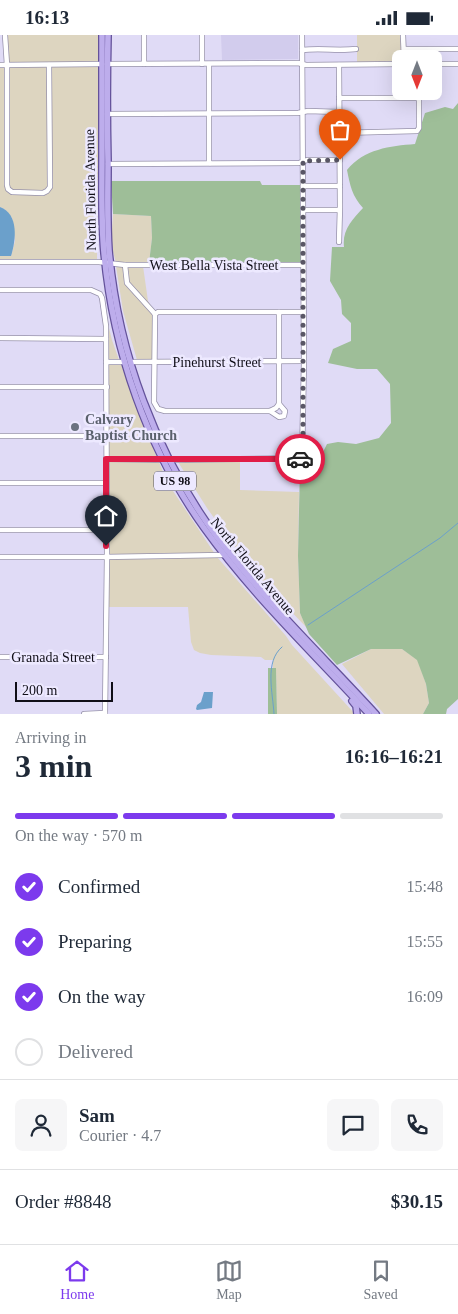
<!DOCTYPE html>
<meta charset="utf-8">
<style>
body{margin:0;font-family:"Times New Roman",serif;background:#f6f6f7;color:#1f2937;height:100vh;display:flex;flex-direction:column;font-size:19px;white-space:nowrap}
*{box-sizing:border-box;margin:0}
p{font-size:16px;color:#747a83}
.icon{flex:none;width:28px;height:28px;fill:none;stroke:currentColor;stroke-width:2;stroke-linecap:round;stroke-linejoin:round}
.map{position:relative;height:679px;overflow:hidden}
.side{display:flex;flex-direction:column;background:#fff;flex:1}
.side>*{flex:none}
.needle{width:32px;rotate:180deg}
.buttons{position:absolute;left:392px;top:15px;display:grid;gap:10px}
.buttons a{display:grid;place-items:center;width:50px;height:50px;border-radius:8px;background:#fff;box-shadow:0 5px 20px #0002;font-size:25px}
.scale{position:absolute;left:15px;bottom:12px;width:98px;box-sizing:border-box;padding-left:5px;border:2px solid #100e17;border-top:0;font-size:14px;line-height:18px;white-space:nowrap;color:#100e17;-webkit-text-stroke:4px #ede9ff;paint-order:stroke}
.pin{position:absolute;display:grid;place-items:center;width:42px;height:42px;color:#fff;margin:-51px -21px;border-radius:50% 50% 50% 0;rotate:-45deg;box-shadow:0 0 5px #0007}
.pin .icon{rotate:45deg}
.courier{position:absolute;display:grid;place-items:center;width:50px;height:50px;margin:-25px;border:4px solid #e11d48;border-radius:50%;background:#fff;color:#222;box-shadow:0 1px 6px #0007}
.headline em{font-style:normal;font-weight:700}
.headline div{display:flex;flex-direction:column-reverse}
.headline{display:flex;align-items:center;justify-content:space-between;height:85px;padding:0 15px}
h1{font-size:32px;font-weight:700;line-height:38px}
.bar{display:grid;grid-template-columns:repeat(4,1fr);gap:8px 5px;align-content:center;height:60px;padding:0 15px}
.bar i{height:6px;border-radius:4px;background:#e0e1e3}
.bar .selected{background:#7c3aed}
.bar p{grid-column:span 4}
.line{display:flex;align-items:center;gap:12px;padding:0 15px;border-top:1px solid #e0e1e3}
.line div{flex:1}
.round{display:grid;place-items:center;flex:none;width:52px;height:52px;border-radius:8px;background:#f6f6f7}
ol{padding:0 15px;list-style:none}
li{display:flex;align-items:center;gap:15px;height:55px}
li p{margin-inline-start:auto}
li .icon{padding:5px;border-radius:50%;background:#7c3aed;color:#fff;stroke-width:4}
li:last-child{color:#747a83}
li i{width:28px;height:28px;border:2px solid #e0e1e3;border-radius:50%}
.status{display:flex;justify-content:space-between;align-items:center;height:35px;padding:0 25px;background:#fff;direction:ltr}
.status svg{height:14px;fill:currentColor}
.menu{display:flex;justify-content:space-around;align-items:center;height:70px;border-top:1px solid #e0e1e3;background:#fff;font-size:14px;color:#747a83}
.menu a{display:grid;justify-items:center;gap:2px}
.menu .selected{color:#7c3aed}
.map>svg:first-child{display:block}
.commercial{fill:#ddd5c0}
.built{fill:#d2cced}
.green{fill:#9ebe98}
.water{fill:#6ba0cb}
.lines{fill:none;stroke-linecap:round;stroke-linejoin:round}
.stream{stroke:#6ba0cb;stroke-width:1}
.minor-casing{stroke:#9691aa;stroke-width:6}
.major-casing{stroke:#64529a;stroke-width:8}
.minor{stroke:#fff;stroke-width:4.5}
.major{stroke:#bdadec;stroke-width:5.5}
.done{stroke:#595665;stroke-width:5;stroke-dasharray:0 9}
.route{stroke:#e11d48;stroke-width:6}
.worship-dot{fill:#6b7280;stroke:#ede9ff;stroke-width:2}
.labels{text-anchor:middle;stroke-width:5;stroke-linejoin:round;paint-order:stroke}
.shield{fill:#ede9ff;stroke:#52505d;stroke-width:1}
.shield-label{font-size:12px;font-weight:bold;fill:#100e17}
.street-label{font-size:14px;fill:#100e17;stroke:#ede9ff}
.worship-label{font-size:14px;font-weight:bold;fill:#5b616d;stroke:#ede9ff;text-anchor:start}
</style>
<div class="status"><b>16:13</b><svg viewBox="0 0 49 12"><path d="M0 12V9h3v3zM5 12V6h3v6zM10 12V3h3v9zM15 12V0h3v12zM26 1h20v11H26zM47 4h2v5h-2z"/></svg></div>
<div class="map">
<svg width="458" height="679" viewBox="0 0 458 679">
<rect width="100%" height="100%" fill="#e0dbf6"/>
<g class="commercial">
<path d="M7 0H100V27L9 28Z"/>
<path d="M357 0H402L401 27 357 28Z"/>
<path d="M48 31V151L43 156H15L10 154 9 150V32Z"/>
<path d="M51 31H99L97 225H0V221H11L15 206 12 183 4 174 0 172V32H5L7 157 14 160 44 159 48 158 52 152Z"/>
<path d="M113 179 151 181 152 203 149 228H116L111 209Z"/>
<path d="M116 231 123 232 125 248 129 254 153 279 152 325H137L123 276Z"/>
<path d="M143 231 148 266 153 274 128 247 126 232Z"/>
<path d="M108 289 112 305 119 325H108Z"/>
<path d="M108 329H121L157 423 108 422Z"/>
<path d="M108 426 159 427 167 447 215 519H108Z"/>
<path d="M240 426V455L299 457 298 521 300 578 307 593 252 536 207 473 178 427Z"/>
<path d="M217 522 286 601 292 610 355 679H277L276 634 273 633V625H265L261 622 211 620 200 618 194 615 191 607 188 572H108V523Z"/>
<path d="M371 614H402L418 625 426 649 429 668 423 679H384L342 629Z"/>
</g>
<path class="built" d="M221 0H298V24L222 25Z"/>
<g class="green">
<path d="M458 68V664L447 674 446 679H423L429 668 426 649 417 625 402 614H371L337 630 309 599 300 578 298 521 300 431 322 419 327 409 338 407 356 409 379 403 391 388 390 349 377 334H357L328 328 333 314 351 306V288L342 279 341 265 330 246 332 212H344C342 195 352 185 363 173 352 161 350 150 347 135 364 114 390 111 415 109L425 78 445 72 453 74Z"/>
<path d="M111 146H260L262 150H301V228H149L152 203 151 181 113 179Z"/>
<path d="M268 633H276L277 679H268Z"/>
</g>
<g class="water">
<path d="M0 172C19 179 16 205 11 221H0Z"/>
<path d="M204 657H213L212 673 197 675 196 674 197 670 201 667Z"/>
</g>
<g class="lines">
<g class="stream">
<path d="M308 590 440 503 458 488"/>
<path d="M274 679C273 658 264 627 282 612"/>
</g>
<defs>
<g id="minor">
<path d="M5 0 7 30V150L8 154 12 157 43 158 47 156 50 152 49 30"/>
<path d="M403 0 404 24"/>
<path d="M404 14H458"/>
<path d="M302 15C320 13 338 16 356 14"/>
<path d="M107 29 298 28 306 30 401 29"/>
<path d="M144 29V0"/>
<path d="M202 29V0"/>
<path d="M209 29V127L210 128"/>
<path d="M434 29H458"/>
<path d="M0 30 102 29"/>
<path d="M339 63H419"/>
<path d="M107 79 298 78 308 76 339 77"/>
<path d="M339 98 417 96 419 93V56"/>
<path d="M108 129 299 128 307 125H340"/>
<path d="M303 151H340"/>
<path d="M303 175H339"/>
<path d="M339 207 340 172 339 30"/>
<path d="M0 227H99L125 230H303"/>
<path d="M125 230 127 248 155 279"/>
<path d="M0 255H91L100 259 102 263 106 291 107 521 105 679"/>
<path d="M155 279 154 367 158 374 165 376H270L276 373 279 369V277"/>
<path d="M155 279 158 277H303"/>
<path d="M0 303 106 304"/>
<path d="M106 327H125"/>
<path d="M131 327 304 326"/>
<path d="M0 352H107"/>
<path d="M270 376 279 382 284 381 285 376 279 369"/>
<path d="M0 401H106"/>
<path d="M106 424 170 425 302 423 304 326 302 0"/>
<path d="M0 448H106"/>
<path d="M0 495H106"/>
<path d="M0 522H103L224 520"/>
<path d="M0 622H106"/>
<path d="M84 679 105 678"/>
</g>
<g id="major">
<path d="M102 0C102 41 102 82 102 123 102 154 101 187 104 218 113 316 147 413 204 493 252 560 313 618 369 679"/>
<path d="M108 0C107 42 107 84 108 127 108 156 107 185 109 215 118 318 156 419 217 502 264 565 323 621 376 679"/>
<path d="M352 666 356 671 357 679"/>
</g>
</defs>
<use href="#minor" class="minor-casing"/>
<use href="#major" class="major-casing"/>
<use href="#minor" class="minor"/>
<use href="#major" class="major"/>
</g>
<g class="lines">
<path class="done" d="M300 424 302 423 303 419V126L340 125"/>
<path class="route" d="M106 511V424H300"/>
</g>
<circle class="worship-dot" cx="75" cy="392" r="5"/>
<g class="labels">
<rect class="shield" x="154" y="436.5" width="42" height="19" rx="4"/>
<g class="shield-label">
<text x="175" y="450">US 98</text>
</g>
<g class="street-label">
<text transform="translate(90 155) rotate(-91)" y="5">North Florida Avenue</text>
<text x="214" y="235">West Bella Vista Street</text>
<text x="217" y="332">Pinehurst Street</text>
<text transform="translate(253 531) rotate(50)" y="5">North Florida Avenue</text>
<text x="53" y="627">Granada Street</text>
</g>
<g class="worship-label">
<text x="85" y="389">Calvary<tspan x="85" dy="16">Baptist Church</tspan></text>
</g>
</g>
</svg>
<div class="buttons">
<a><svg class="needle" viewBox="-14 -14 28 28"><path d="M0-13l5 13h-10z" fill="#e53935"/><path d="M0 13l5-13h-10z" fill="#747a83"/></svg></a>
</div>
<div class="scale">200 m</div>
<div class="pin" style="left:340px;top:125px;background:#ea580c"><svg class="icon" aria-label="bag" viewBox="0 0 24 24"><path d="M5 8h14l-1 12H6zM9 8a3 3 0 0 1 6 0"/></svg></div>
<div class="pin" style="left:106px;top:511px;background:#1f2937"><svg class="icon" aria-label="home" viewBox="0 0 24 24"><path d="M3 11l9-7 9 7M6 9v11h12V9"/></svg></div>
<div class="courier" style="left:300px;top:424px"><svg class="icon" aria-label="car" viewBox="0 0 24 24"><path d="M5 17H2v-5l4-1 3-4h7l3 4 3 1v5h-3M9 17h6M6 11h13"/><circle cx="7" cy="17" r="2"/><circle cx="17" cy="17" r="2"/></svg></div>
</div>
<section class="side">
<div class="headline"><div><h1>3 min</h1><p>Arriving in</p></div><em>16:16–16:21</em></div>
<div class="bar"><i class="selected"></i><i class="selected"></i><i class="selected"></i><i></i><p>On the way · 570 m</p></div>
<ol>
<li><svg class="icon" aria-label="check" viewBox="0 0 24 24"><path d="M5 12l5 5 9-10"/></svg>Confirmed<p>15:48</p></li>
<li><svg class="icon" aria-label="check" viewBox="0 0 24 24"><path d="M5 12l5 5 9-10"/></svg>Preparing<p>15:55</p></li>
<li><svg class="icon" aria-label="check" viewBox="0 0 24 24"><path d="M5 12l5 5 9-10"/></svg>On the way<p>16:09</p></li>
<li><i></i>Delivered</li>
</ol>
<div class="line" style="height:90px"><a class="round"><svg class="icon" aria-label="person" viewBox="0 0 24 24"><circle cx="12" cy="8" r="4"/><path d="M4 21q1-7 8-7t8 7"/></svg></a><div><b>Sam</b><p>Courier · 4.7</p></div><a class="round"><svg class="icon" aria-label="chat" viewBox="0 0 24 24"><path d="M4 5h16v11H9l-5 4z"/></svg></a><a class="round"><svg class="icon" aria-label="phone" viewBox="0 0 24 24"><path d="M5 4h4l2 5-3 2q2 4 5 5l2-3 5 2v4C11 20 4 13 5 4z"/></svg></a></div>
<div class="line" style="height:65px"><div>Order #8848</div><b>$30.15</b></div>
</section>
<nav class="menu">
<a class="selected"><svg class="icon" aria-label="home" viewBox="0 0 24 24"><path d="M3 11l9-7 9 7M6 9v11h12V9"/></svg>Home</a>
<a><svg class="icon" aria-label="map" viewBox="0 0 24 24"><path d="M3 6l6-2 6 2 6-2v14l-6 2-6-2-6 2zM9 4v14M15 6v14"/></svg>Map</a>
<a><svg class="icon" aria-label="saved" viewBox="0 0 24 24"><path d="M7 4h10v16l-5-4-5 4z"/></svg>Saved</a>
</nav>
